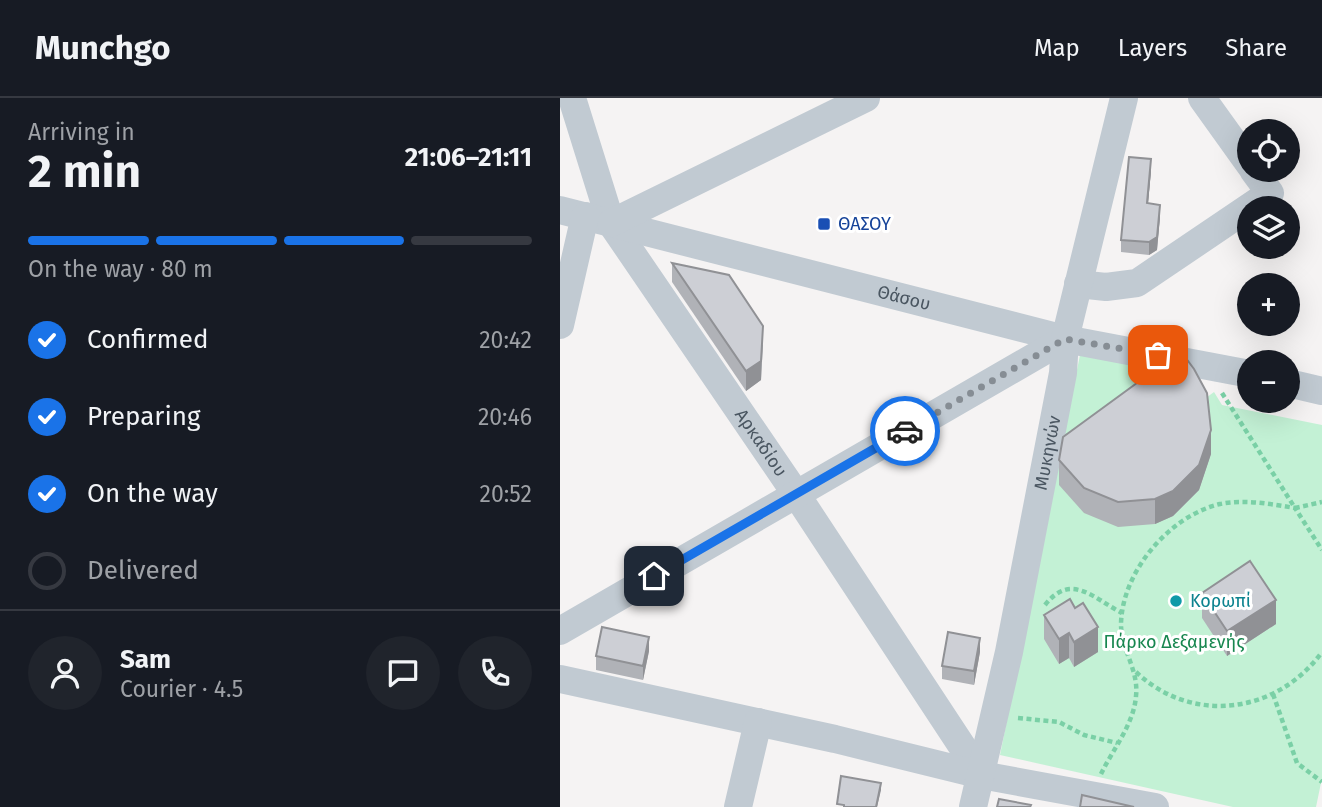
<!DOCTYPE html>
<meta charset="utf-8">
<style>
body{margin:0;font-family:"Fira Sans",sans-serif;background:#20242c;color:#f1f3f6;height:100vh;display:flex;flex-direction:column;font-size:26px;white-space:nowrap}
*{box-sizing:border-box;margin:0}
p{font-size:23px;color:#9ea1a6}
.icon{flex:none;width:38px;height:38px;fill:none;stroke:currentColor;stroke-width:2;stroke-linecap:round;stroke-linejoin:round}
.map{position:relative;flex:1;overflow:hidden}
.drawer{display:flex;flex-direction:column;background:#171b24;width:560px}
.drawer>*{flex:none}
.controls{position:absolute;left:677px;top:21px;display:grid;gap:14px}
.controls a{display:grid;place-items:center;width:63px;height:63px;border-radius:50%;background:#171b24;box-shadow:0 7px 28px #0002;font-size:35px}
.pin{position:absolute;display:grid;place-items:center;width:60px;height:60px;color:#fff;margin:-30px;border-radius:14px;box-shadow:0 4px 10px #0006}
.courier{position:absolute;display:grid;place-items:center;width:70px;height:70px;margin:-35px;border:5px solid #1a73e8;border-radius:50%;background:#fff;color:#222;box-shadow:0 2px 9px #0007}
.head em{font-style:normal;font-weight:700}
.head div{display:flex;flex-direction:column-reverse}
.head{display:flex;align-items:center;justify-content:space-between;height:119px;padding:0 28px}
h1{font-size:46px;font-weight:700;line-height:52px}
.bar{display:grid;grid-template-columns:repeat(4,1fr);gap:10px 7px;align-content:center;height:84px;padding:0 28px}
.bar i{height:9px;border-radius:5px;background:#363941}
.bar .on{background:#1a73e8}
.bar p{grid-column:span 4}
.line{display:flex;align-items:center;gap:18px;padding:0 28px;border-top:2px solid #363941}
.line div{flex:1}
.round{display:grid;place-items:center;flex:none;width:74px;height:74px;border-radius:37px;background:#20242c}
ol{padding:0 28px;list-style:none}
li{display:flex;align-items:center;gap:21px;height:77px}
li p{margin-inline-start:auto}
li .icon{padding:7px;border-radius:50%;background:#1a73e8;color:#fff;stroke-width:4}
li:last-child{color:#9ea1a6}
li i{width:38px;height:38px;border:4px solid #363941;border-radius:50%}
header{display:flex;align-items:center;gap:42px;box-sizing:border-box;height:98px;padding:0 35px;background:#171b24;border-bottom:2px solid #363941}
header strong{font-size:33px}
nav{display:flex;gap:38px;margin-inline-start:auto;font-size:24px}
main{display:flex;flex:1;min-height:0}
.map>svg:first-child{display:block}
.green{fill:#c3f1d5}
.lines{fill:none;stroke-linecap:round;stroke-linejoin:round}
.path{stroke:#7ad0a6;stroke-width:4.5;stroke-dasharray:5 3.5;stroke-linecap:butt}
.street{stroke:#c1cad2;stroke-width:28}
.wall{fill:#b0b2b7}
.shaded-wall{fill:#909195}
.building{fill:#cdcfd5;stroke:#909195;stroke-width:2}
.done{stroke:#868d94;stroke-width:7;stroke-dasharray:0 12.6}
.route{stroke:#1a73e8;stroke-width:9}
.transit-dot{fill:#1a4fb4;stroke:#fff;stroke-width:2.5}
.culture-dot{fill:#0f9aa8;stroke:#fff;stroke-width:2.5}
.labels{text-anchor:middle;stroke-width:6;stroke-linejoin:round;paint-order:stroke}
.transit-label{font-size:18px;fill:#164399;stroke:#fff;text-anchor:start}
.street-label{font-size:18px;fill:#4a5661;stroke:#fff}
.culture-label{font-size:18px;fill:#0d838f;stroke:#fff;text-anchor:start}
.park-label{font-size:18px;fill:#17864f;stroke:#fff}
</style>
<header>
<strong>Munchgo</strong>
<nav><a>Map</a><a>Layers</a><a>Share</a></nav>
</header>
<main>
<section class="drawer">
<div class="head"><div><h1>2 min</h1><p>Arriving in</p></div><em>21:06–21:11</em></div>
<div class="bar"><i class="on"></i><i class="on"></i><i class="on"></i><i></i><p>On the way · 80 m</p></div>
<ol>
<li><svg class="icon" aria-label="check" viewBox="0 0 24 24"><path d="M5 12l5 5 9-10"/></svg>Confirmed<p>20:42</p></li>
<li><svg class="icon" aria-label="check" viewBox="0 0 24 24"><path d="M5 12l5 5 9-10"/></svg>Preparing<p>20:46</p></li>
<li><svg class="icon" aria-label="check" viewBox="0 0 24 24"><path d="M5 12l5 5 9-10"/></svg>On the way<p>20:52</p></li>
<li><i></i>Delivered</li>
</ol>
<div class="line" style="height:126px"><a class="round"><svg class="icon" aria-label="person" viewBox="0 0 24 24"><circle cx="12" cy="8" r="4"/><path d="M4 21q1-7 8-7t8 7"/></svg></a><div><b>Sam</b><p>Courier · 4.5</p></div><a class="round"><svg class="icon" aria-label="chat" viewBox="0 0 24 24"><path d="M4 5h16v11H9l-5 4z"/></svg></a><a class="round"><svg class="icon" aria-label="phone" viewBox="0 0 24 24"><path d="M5 4h4l2 5-3 2q2 4 5 5l2-3 5 2v4C11 20 4 13 5 4z"/></svg></a></div>
</section>
<div class="map">
<svg width="762" height="709" viewBox="0 0 762 709">
<rect width="100%" height="100%" fill="#f5f3f3"/>
<path class="green" d="M521 252 624 276 639 305 654 294 662 307 762 327V680L756 709H673L440 657Z"/>
<g class="lines">
<g class="path">
<path d="M662 295 735 410 762 404"/>
<path d="M485 507C511 474 533 500 562 515"/>
<path d="M576 574C632 627 717 616 762 554"/>
<path d="M713 596 737 665 762 684"/>
<path d="M458 620 499 624 524 637 557 645"/>
<path d="M541 676C553 651 574 626 576 598 579 572 561 552 561 526 562 474 609 418 660 406 684 401 711 406 735 410L762 452"/>
</g>
<g class="street">
<path id="s1" d="M12 0 51 125 236 396 421 677"/>
<path d="M642 0 690 67"/>
<path id="s2" d="M0 112 505 241 690 276"/>
<path d="M51 125 306 0"/>
<path d="M518 186 546 189 577 185 710 95 693 72"/>
<path d="M0 227 25 118"/>
<path d="M728 285 762 293"/>
<path d="M0 533 505 241"/>
<path d="M0 581 275 641 421 677 595 709"/>
<path d="M178 709 198 624"/>
<path id="s3" d="M413 709 449 554 503 275 505 241 564 0"/>
</g>
</g>
<g class="wall">
<path d="M591 73 588 105 600 119 597 152 589 157 561 154V142Z"/>
<path d="M112 165 203 247 201 282 186 293 112 184Z"/>
<path d="M651 356 639 392 613 418 595 426 558 429 524 415 499 387V362Z"/>
<path d="M642 495 716 526 667 558 642 520Z"/>
<path d="M515 510 538 554 514 569 509 560 499 566 484 541V517Z"/>
<path d="M89 553 83 582 36 572V558Z"/>
<path d="M420 554 414 587 382 581V568Z"/>
</g>
<g class="shaded-wall">
<path d="M591 61V73L587 117V105Z"/>
<path d="M600 107V119L597 152 589 157V144Z"/>
<path d="M203 228 201 282 186 293V273Z"/>
<path d="M651 332V356L639 392 613 418 595 426V401Z"/>
<path d="M716 502V526L667 558V533Z"/>
<path d="M538 529V554L514 569V544Z"/>
<path d="M509 535V560L499 566V541Z"/>
<path d="M89 539V553L83 582V568Z"/>
<path d="M420 540V554L414 587V573Z"/>
<path d="M321 685V692L317 709H316Z"/>
</g>
<g class="building">
<path d="M569 59 591 61 587 105 600 107 597 139 589 144 561 142Z"/>
<path d="M112 165 169 177 203 228 201 263 186 273Z"/>
<path d="M618 255H622L634 271 647 295 651 332 639 367 613 393 595 401 558 404 524 390 499 362 503 339Z"/>
<path d="M690 463 716 502 667 533 642 495Z"/>
<path d="M510 501 515 510 523 505 538 529 514 544 509 535 499 541 484 517Z"/>
<path d="M42 529 89 539 83 568 36 558Z"/>
<path d="M388 534 420 540 414 573 382 568Z"/>
<path d="M281 678 321 685 316 709H284V707L277 706Z"/>
<path d="M522 697 574 709H520Z"/>
<path d="M439 701 471 707 470 709H437Z"/>
</g>
<g class="lines">
<path class="done" d="M345 333 505 241 598 257"/>
<path class="route" d="M94 478 345 333"/>
</g>
<rect class="transit-dot" x="257" y="119" width="14" height="14" rx="3.5"/>
<circle class="culture-dot" cx="616" cy="503" r="7"/>
<g class="labels">
<g class="transit-label">
<text x="278" y="132">ΘΑΣΟΥ</text>
</g>
<g class="street-label">
<text dy="6" stroke="none"><textPath href="#s2" startOffset="355">Θάσου</textPath></text>
<text dy="6" stroke="none"><textPath href="#s1" startOffset="397">Αρκαδίου</textPath></text>
<text dy="6" stroke="none"><textPath href="#s3" startOffset="362">Μυκηνών</textPath></text>
</g>
<g class="culture-label">
<text x="630" y="509">Κορωπί</text>
</g>
<g class="park-label">
<text x="614" y="550">Πάρκο Δεξαμενής</text>
</g>
</g>
</svg>
<div class="controls">
<a><svg class="icon" aria-label="locate" viewBox="0 0 24 24"><circle cx="12" cy="12" r="6"/><path d="M12 2v4M12 18v4M2 12h4M18 12h4"/></svg></a>
<a><svg class="icon" aria-label="layers" viewBox="0 0 24 24"><path d="M12 4l9 5-9 5-9-5zM3 14l9 5 9-5"/></svg></a>
<a>+</a>
<a>−</a>
</div>
<div class="pin" style="left:598px;top:257px;background:#ea580c"><svg class="icon" aria-label="bag" viewBox="0 0 24 24"><path d="M5 8h14l-1 12H6zM9 8a3 3 0 0 1 6 0"/></svg></div>
<div class="pin" style="left:94px;top:478px;background:#1f2937"><svg class="icon" aria-label="home" viewBox="0 0 24 24"><path d="M3 11l9-7 9 7M6 9v11h12V9"/></svg></div>
<div class="courier" style="left:345px;top:333px"><svg class="icon" aria-label="car" viewBox="0 0 24 24"><path d="M5 17H2v-5l4-1 3-4h7l3 4 3 1v5h-3M9 17h6M6 11h13"/><circle cx="7" cy="17" r="2"/><circle cx="17" cy="17" r="2"/></svg></div>
</div>
</main>
